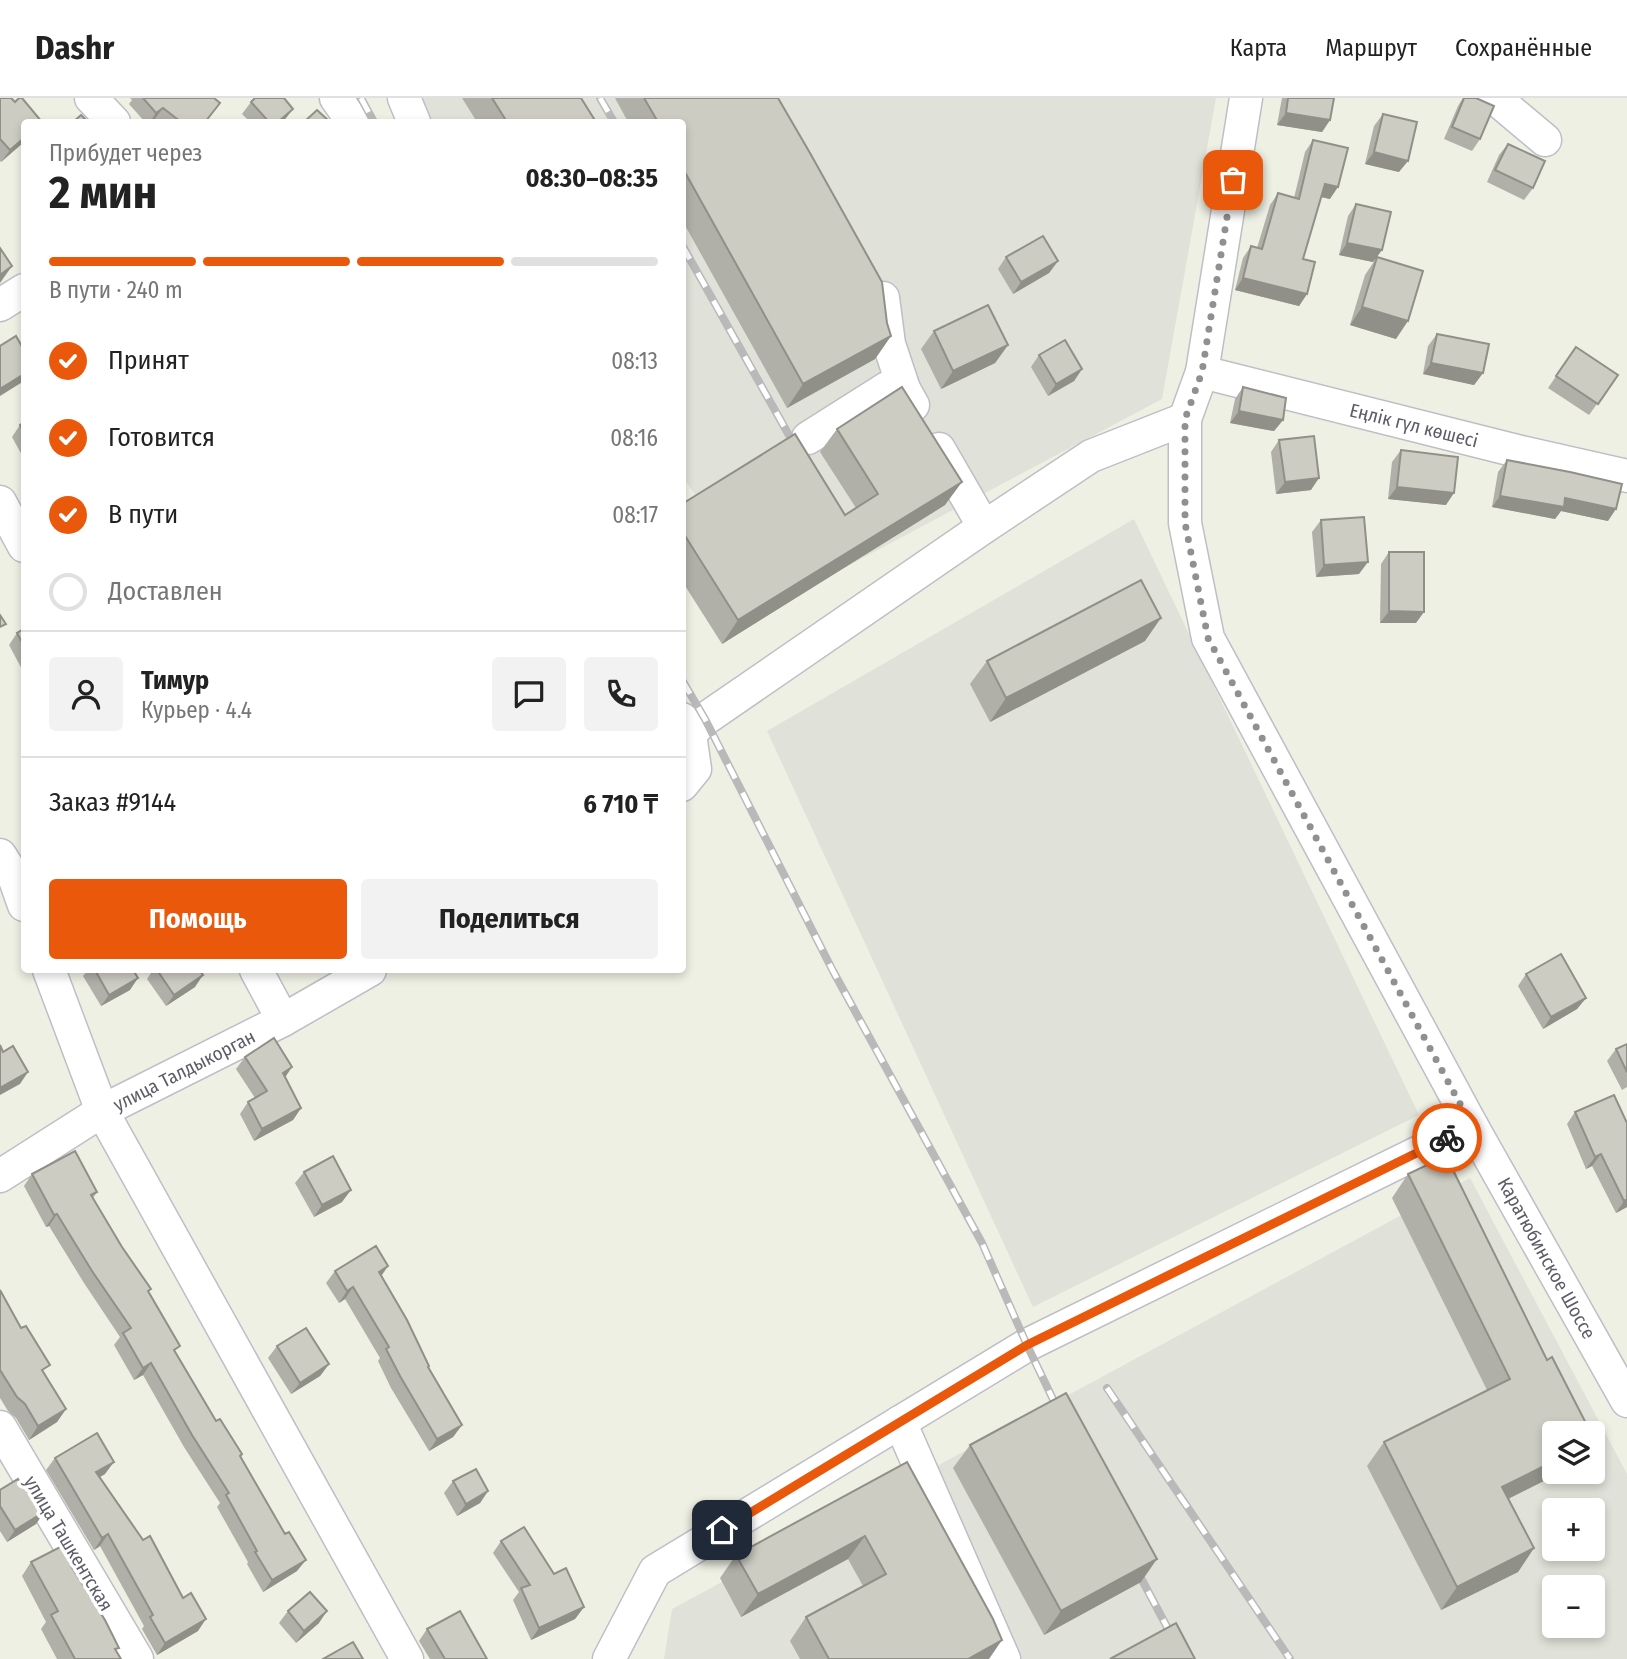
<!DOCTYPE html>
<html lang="ru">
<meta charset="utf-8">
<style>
body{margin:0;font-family:"Fira Sans Condensed",sans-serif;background:#f2f2f2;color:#222;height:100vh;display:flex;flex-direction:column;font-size:26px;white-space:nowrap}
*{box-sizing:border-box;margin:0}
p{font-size:23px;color:#767676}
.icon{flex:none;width:38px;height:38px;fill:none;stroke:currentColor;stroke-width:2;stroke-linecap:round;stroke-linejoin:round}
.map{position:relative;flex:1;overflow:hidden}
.side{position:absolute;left:21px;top:21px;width:665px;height:854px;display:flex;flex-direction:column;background:#fff;border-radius:7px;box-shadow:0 4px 10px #0003}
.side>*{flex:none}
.tools{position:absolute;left:1542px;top:1323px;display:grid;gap:14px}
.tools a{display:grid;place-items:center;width:63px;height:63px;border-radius:7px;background:#fff;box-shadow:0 4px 10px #0003;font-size:35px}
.pin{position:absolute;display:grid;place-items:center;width:60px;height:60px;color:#fff;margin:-30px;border-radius:14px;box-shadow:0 4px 10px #0006}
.courier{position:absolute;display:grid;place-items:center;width:70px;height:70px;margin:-35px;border:5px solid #ea580c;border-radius:50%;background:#fff;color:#222;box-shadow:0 2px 9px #0007}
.overview em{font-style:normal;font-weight:700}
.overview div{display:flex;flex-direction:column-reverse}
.overview{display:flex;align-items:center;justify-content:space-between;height:119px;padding:0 28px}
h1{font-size:46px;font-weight:700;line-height:52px}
.bar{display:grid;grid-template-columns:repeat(4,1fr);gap:10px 7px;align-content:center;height:84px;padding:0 28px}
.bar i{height:9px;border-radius:5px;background:#e0e0e0}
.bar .on{background:#ea580c}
.bar p{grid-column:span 4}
.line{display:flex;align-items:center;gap:18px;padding:0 28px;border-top:2px solid #e0e0e0}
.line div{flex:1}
.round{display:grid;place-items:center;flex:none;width:74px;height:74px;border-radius:7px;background:#f2f2f2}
ol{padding:0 28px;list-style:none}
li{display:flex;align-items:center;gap:21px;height:77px}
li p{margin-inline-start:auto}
li .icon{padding:7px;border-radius:50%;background:#ea580c;color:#fff;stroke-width:4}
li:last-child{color:#767676}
li i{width:38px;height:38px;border:4px solid #e0e0e0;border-radius:50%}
.button{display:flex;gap:14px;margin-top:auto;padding:14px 28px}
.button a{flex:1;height:80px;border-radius:7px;background:#ea580c;color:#fff;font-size:28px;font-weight:700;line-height:80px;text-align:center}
.button a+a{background:#f2f2f2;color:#222}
header{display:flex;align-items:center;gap:42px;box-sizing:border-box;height:98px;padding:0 35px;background:#fff;border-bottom:2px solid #e0e0e0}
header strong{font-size:33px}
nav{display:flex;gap:38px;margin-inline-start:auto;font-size:24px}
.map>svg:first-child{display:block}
.industrial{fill:#e0e1d8;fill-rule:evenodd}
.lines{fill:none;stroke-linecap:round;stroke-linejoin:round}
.minor-casing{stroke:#bebfc6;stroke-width:35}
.minor{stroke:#fff;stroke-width:32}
.rail-casing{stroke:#b9b9ba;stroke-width:8}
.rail{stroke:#fff;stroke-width:5;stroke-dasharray:16;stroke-linecap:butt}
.wall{fill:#b0afa8}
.shaded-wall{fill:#908f88}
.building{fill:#cdccc3;stroke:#908f88;stroke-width:2}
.done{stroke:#8f9092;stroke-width:7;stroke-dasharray:0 12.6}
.route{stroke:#ea580c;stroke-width:9}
.labels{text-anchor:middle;stroke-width:7;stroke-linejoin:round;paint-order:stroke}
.street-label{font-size:19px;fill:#5c5d66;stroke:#fff}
</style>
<header>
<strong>Dashr</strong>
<nav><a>Карта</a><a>Маршрут</a><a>Сохранённые</a></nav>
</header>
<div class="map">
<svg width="1627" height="1561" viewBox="0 0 1627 1561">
<rect width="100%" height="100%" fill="#eff0e4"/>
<g class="industrial">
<path d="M402 0H1216L1162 301 776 506 683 380 682 24H420Z"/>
<path d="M1134 421 1419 1017 1033 1209 767 633Z"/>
<path d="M1470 1080 1627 1376V1561H664L672 1511ZM1554 1335H1592V1374H1554ZM1554 1412H1592V1451H1554ZM1554 1489H1592V1528H1554Z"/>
</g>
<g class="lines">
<defs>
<g id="minor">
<path d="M91 0 114 24"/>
<path d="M336 0 353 24"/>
<path d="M404 0 414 24"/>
<path d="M1246 0 1202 274 1185 321V425L1208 540 1472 1028 1627 1303"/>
<path d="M1495 0 1545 42"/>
<path d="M883 200 889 246 904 291"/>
<path d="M0 207 24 192"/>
<path d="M1202 274 1517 353 1627 378"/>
<path d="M808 340 887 290 904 291 913 307"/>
<path d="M939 351 984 429"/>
<path d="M0 404 24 448"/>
<path d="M682 621 690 636 695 671 682 687"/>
<path d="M690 636 705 621 984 429 1091 358 1185 321"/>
<path d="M0 757 14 779 24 807"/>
<path d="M49 872 102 1013 407 1561"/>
<path d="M256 872 283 922"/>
<path d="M0 1078 102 1013 283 922 370 872"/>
<path d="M900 1324 1004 1561"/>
<path d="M0 1329 137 1561"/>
<path d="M609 1561 655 1473 1027 1247 1472 1028"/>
</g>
</defs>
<use href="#minor" class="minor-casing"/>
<use href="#minor" class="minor"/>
<defs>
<g id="rail">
<path d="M361 0 374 24"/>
<path d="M600 0 614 24"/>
<path d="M682 147 799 355"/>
<path d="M682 582 705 621 833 873 982 1145 1027 1247 1061 1318"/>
<path d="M1107 1290 1290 1561"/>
<path d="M1133 1465 1184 1561"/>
</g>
</defs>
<use href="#rail" class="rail-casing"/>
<use href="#rail" class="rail"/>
</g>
<g class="wall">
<path d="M0 0 24 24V44L1 64 0 63Z"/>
<path d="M130 0H214L206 24H158L154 22 151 24H145L129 6 132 2Z"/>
<path d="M462 0H581L596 24H477Z"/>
<path d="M615 0H778L887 225 891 238 875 261 787 310 682 122V24H628Z"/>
<path d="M1282 0H1334L1330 22 1322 34 1277 27Z"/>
<path d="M1463 0H1476L1480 41 1472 53 1444 41 1458 8Z"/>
<path d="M251 4 285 22 283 24H250L242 16Z"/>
<path d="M1383 16 1399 74 1365 66 1374 28Z"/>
<path d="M1313 42 1330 101 1321 99 1303 161 1307 196 1299 208 1235 192 1243 160 1251 148 1257 150 1270 107 1278 95 1294 100 1305 54Z"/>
<path d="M1508 46 1533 90 1524 102 1487 84 1499 57Z"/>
<path d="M1356 106 1382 152 1373 164 1339 157 1348 118Z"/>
<path d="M1006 159 1058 163 1049 175 1013 196 998 171Z"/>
<path d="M1377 159 1396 241 1350 227 1365 177Z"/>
<path d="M934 233 1008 247 995 265 941 291 921 251Z"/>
<path d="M1437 236 1483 275 1474 287 1423 276 1428 248Z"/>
<path d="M1576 249 1618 277 1589 317 1548 290Z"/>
<path d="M1039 257 1082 271 1074 283 1048 298 1031 269Z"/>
<path d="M1243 289 1283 322 1274 333 1230 325 1235 301Z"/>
<path d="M24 324V361L12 339 20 327Z"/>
<path d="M837 331 945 407 722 546 682 483V406L845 417 856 410 820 354Z"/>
<path d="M1279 342 1311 392 1276 396 1271 354Z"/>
<path d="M1401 352 1446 407 1388 401 1392 364Z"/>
<path d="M1507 362 1608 423 1561 413 1555 421 1492 409 1498 374Z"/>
<path d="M1321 422 1359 476 1316 479 1312 434Z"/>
<path d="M1389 454 1416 525H1380L1381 466Z"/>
<path d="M24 531V575L9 547 17 535Z"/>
<path d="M1145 543 990 624 970 586 987 563Z"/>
<path d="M88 872H133L130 892 101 908 83 878Z"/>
<path d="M153 872H199L195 889 166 908 147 881Z"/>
<path d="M1526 876 1586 900 1577 911 1543 931 1518 888Z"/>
<path d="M1627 946V989L1622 992 1607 963 1616 951Z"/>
<path d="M245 959 285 979 301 1010 293 1022 254 1043 240 1016 248 1004 255 1000 236 971Z"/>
<path d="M1614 997 1627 1109 1616 1115 1592 1068 1586 1071 1567 1026 1575 1014Z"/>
<path d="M304 1074 342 1104 314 1119 295 1085Z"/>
<path d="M32 1076 97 1094 93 1100 122 1149 151 1191 148 1195 175 1255 216 1323 242 1356 241 1359 297 1473 263 1494 247 1466 248 1464 217 1409 220 1405 184 1349 143 1277 134 1282 114 1247 120 1239 84 1185 49 1128 46 1129 24 1088Z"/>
<path d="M1408 1076 1547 1262 1509 1401 1534 1450 1518 1474 1441 1512 1367 1368 1384 1344 1487 1292 1392 1100Z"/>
<path d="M335 1173 381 1179 429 1268 428 1269 462 1327 453 1339 429 1353 391 1290 378 1263 380 1260 345 1201 339 1205 326 1185Z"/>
<path d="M0 1192 44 1275 66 1311 57 1324 29 1342 16 1320 8 1313 0 1300Z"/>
<path d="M277 1248 329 1266 320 1278 291 1296 268 1260Z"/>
<path d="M970 1347 1141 1484 1044 1537 953 1370Z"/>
<path d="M55 1360 105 1376 100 1379 198 1533 157 1557 142 1531 144 1528 100 1448 94 1452 46 1372Z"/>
<path d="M907 1364 989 1561H800L790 1543 806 1519 863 1488 848 1461 741 1519 720 1480 736 1457Z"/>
<path d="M453 1383 488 1393 480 1405 457 1418 444 1395Z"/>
<path d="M22 1388 44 1414 36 1426 7 1444 0 1433V1392Z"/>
<path d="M501 1443 554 1476 584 1509 575 1521 531 1542 513 1502 519 1494 493 1455Z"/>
<path d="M31 1464 72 1470 121 1561H57L41 1531 46 1524 22 1478Z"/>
<path d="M288 1513 319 1525 296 1545 279 1525Z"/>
<path d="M427 1531 487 1561H430L419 1543Z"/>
</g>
<g class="shaded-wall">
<path d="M163 10 154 22 150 24 156 15Z"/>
<path d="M293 11 283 24H278Z"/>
<path d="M1286 15 1330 22 1322 34 1277 27Z"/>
<path d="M24 40V44L1 64 10 52Z"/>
<path d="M1374 54 1408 63 1399 74 1365 66Z"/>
<path d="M1325 86 1338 89 1330 101 1317 98Z"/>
<path d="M1347 145 1382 152 1373 164 1339 157Z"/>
<path d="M1058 163 1049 175 1013 196 1021 184Z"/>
<path d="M12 168 0 185V177Z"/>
<path d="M1243 180 1307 196 1299 208 1235 192Z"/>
<path d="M1362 209 1408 223 1396 241 1350 227Z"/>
<path d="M891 238 875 261 787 310 803 286Z"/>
<path d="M1008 247 995 265 941 291 953 273Z"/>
<path d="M1431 265 1483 275 1474 287 1423 276Z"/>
<path d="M1082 271 1074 283 1048 298 1056 286Z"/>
<path d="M24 276V283L0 298V291Z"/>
<path d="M1239 313 1283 322 1274 333 1230 325Z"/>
<path d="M1319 380 1311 392 1276 396 1285 384Z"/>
<path d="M962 384 945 407 722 546 738 522Z"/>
<path d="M1397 389 1454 395 1446 407 1388 401Z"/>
<path d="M1500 398 1565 400 1616 411 1608 423 1561 413 1555 421 1492 409Z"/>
<path d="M1368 464 1359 476 1316 479 1324 467Z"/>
<path d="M1389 513 1424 514 1416 525H1380Z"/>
<path d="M1161 520 1145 543 990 624 1006 600Z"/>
<path d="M203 877 195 889 166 908 174 897Z"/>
<path d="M138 880 130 892 101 908 109 897Z"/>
<path d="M1586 900 1577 911 1543 931 1551 919Z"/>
<path d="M292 969 284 981 283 975Z"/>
<path d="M28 974 20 986 0 997V990Z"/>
<path d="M301 1010 293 1022 254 1043 262 1031Z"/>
<path d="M1601 1056 1592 1068 1586 1071 1595 1059Z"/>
<path d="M351 1092 342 1104 314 1119 322 1107Z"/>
<path d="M1627 1101V1109L1616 1115 1624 1103Z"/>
<path d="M57 1116 49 1128 46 1129 54 1117Z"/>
<path d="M388 1168 380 1180 379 1174Z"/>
<path d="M353 1189 345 1201 339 1205 347 1193Z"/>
<path d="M151 1265 143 1277 134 1282 143 1270Z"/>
<path d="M329 1266 320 1278 291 1296 300 1285Z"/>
<path d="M66 1311 57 1324 29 1342 38 1328Z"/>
<path d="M462 1327 453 1339 429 1353 437 1341Z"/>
<path d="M1554 1363V1374H1562L1486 1412 1502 1389Z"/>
<path d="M114 1364 105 1376 88 1386 96 1374Z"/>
<path d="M488 1393 480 1405 457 1418 466 1406Z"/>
<path d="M44 1414 36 1426 7 1444 15 1432Z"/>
<path d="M108 1436 100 1448 94 1452 102 1440Z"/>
<path d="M865 1438 848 1461 741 1519 758 1496Z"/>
<path d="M1534 1450 1518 1474 1441 1512 1457 1489Z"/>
<path d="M1157 1461 1141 1484 1044 1537 1061 1513Z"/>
<path d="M306 1462 297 1473 263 1494 272 1482Z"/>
<path d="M584 1509 575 1521 531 1542 539 1530Z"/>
<path d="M327 1513 319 1525 296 1545 304 1533Z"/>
<path d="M206 1521 198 1533 157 1557 165 1545Z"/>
<path d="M1002 1542 989 1561H968Z"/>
</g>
<g class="building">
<path d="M0 0H11L15 4 19 0H22L42 24H24V40L10 52 0 41Z"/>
<path d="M143 0H214L220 5 205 24H181L163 10 156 15Z"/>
<path d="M255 0H284L293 11 278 24H269L251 4Z"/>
<path d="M492 0H581L596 24H507Z"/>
<path d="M644 0H778L810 55 882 184 887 225 891 238 803 286 682 69V24H658Z"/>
<path d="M1288 0H1334L1330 22 1286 15Z"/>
<path d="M1464 0H1476L1494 8 1480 41 1452 29Z"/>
<path d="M317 12 330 24H304Z"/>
<path d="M1383 16 1417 24 1408 63 1374 54Z"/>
<path d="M81 17 88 24H73Z"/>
<path d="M1313 42 1348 50 1338 89 1325 86 1303 161 1315 164 1307 196 1243 180 1251 148 1262 151 1278 95 1299 101Z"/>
<path d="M1508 46 1545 63 1533 90 1495 72Z"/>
<path d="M1356 106 1391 114 1382 152 1347 145Z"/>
<path d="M1043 138 1058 163 1021 184 1006 159Z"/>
<path d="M0 150 12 168 0 177Z"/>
<path d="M1377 159 1423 173 1408 223 1362 209Z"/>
<path d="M988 207 1008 247 953 273 934 233Z"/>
<path d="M1437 236 1489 246 1483 275 1431 265Z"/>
<path d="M16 238 24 252V276L0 291V248Z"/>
<path d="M1065 242 1082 271 1056 286 1039 257Z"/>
<path d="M1576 249 1618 277 1598 306 1556 278Z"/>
<path d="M902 289 962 384 738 522 682 433V406L795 336 845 417 878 396 837 331Z"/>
<path d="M1243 289 1286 300 1283 322 1239 313Z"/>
<path d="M24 324V335L20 327Z"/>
<path d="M1314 338 1319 380 1285 384 1279 342Z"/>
<path d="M1401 352 1458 359 1454 395 1397 389Z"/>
<path d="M1507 362 1570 374 1622 386 1616 411 1565 400 1564 409 1500 398Z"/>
<path d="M1364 419 1368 464 1324 467 1321 422Z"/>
<path d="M1389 454H1424V514L1389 513Z"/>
<path d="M1141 482 1161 520 1006 600 987 563Z"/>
<path d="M0 517 6 526 0 529Z"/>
<path d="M24 531V548L17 535Z"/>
<path d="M1561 856 1586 900 1551 919 1526 876Z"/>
<path d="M95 872H133L138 880 109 897Z"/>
<path d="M157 872H199L203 877 174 897Z"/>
<path d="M274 940 292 969 283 975 301 1010 262 1031 248 1004 267 993 245 959Z"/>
<path d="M1627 946V974L1616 951Z"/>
<path d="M0 947 3 954 13 948 28 974 0 990Z"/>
<path d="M1614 997 1627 1025V1101L1624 1103 1601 1056 1595 1059 1575 1014Z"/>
<path d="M75 1053 97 1094 91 1097 122 1149 151 1191 148 1193 180 1248 174 1252 216 1323 220 1321 242 1356 240 1358 285 1436 289 1434 306 1462 272 1482 255 1454 257 1453 226 1397 229 1395 192 1337 151 1265 143 1270 123 1235 131 1230 92 1173 57 1116 54 1117 32 1076Z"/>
<path d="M333 1058 351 1092 322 1107 304 1074Z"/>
<path d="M1446 1058 1547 1262 1552 1259 1591 1335H1554V1363L1502 1389 1534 1450 1457 1489 1384 1344 1510 1281 1408 1076Z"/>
<path d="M376 1148 388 1168 379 1174 407 1222 429 1268 428 1269 462 1327 437 1341 400 1278 386 1251 389 1249 353 1189 347 1193 335 1173Z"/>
<path d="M0 1192 21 1230 26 1228 50 1267 42 1272 66 1311 38 1328 25 1306 17 1299 0 1272Z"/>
<path d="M306 1230 329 1266 300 1285 277 1248Z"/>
<path d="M1066 1295 1157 1461 1061 1513 970 1347Z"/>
<path d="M97 1335 114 1364 96 1374 143 1442 150 1438 183 1500 191 1495 206 1521 165 1545 150 1519 153 1517 108 1436 102 1440 55 1360Z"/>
<path d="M907 1364 993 1521 1002 1542 968 1561H829L806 1519 886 1476 865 1438 758 1496 736 1457Z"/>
<path d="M476 1371 488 1393 466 1406 453 1383Z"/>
<path d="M18 1381 22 1388 27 1385 44 1414 15 1432 0 1408V1392Z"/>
<path d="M524 1429 554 1476 566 1470 584 1509 539 1530 521 1490 530 1487 501 1443Z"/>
<path d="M64 1447 75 1466 71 1468 105 1522 119 1550 115 1551 121 1561H75L51 1517 58 1513 31 1464Z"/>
<path d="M310 1494 327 1513 304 1533 288 1513Z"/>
<path d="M460 1513 487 1561H445L427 1531Z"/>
<path d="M1176 1525 1195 1561H1110Z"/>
<path d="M353 1544 363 1561H323Z"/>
</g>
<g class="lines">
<path class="done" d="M1233 82 1202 274 1185 321V425L1208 540 1472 1028 1447 1040"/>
<path class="route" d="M722 1432 1027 1247 1447 1040"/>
</g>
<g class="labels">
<g class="street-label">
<text transform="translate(1414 327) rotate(14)" y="7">Еңлік гүл көшесі</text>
<text transform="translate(184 972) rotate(-27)" y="7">улица Талдыкорган</text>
<text transform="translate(1547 1160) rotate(61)" y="7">Каратюбинское Шоссе</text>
<text transform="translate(69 1445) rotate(59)" y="7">улица Ташкентская</text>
</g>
</g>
</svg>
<div class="tools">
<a><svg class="icon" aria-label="layers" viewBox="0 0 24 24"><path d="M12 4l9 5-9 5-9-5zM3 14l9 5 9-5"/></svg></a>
<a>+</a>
<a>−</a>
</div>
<div class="pin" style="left:1233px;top:82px;background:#ea580c"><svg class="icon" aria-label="bag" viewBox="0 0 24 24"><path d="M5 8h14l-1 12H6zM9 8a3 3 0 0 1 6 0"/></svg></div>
<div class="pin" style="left:722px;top:1432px;background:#1f2937"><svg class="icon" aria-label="home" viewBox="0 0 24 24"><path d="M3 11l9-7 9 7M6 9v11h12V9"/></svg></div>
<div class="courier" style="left:1447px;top:1040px"><svg class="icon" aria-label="bike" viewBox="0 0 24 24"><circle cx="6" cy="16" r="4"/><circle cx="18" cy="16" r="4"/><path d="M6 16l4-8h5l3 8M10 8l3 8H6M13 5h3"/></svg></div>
<section class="side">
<div class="overview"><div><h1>2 мин</h1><p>Прибудет через</p></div><em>08:30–08:35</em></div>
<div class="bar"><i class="on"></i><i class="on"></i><i class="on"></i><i></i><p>В пути · 240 m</p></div>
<ol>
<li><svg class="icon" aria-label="check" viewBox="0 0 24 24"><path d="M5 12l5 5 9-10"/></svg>Принят<p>08:13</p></li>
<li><svg class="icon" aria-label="check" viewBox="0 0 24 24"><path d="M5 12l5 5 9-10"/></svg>Готовится<p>08:16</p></li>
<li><svg class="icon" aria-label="check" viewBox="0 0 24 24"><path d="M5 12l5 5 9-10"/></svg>В пути<p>08:17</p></li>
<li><i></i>Доставлен</li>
</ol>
<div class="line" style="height:126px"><a class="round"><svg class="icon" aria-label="person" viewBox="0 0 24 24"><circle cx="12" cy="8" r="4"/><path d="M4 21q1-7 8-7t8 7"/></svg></a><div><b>Тимур</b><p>Курьер · 4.4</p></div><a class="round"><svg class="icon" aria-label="chat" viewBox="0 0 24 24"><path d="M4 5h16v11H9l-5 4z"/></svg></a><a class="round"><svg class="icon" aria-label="phone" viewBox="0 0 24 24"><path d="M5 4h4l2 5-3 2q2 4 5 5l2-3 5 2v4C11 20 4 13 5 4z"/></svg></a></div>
<div class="line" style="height:91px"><div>Заказ #9144</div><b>6 710 ₸</b></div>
<div class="button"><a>Помощь</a><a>Поделиться</a></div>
</section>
</div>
